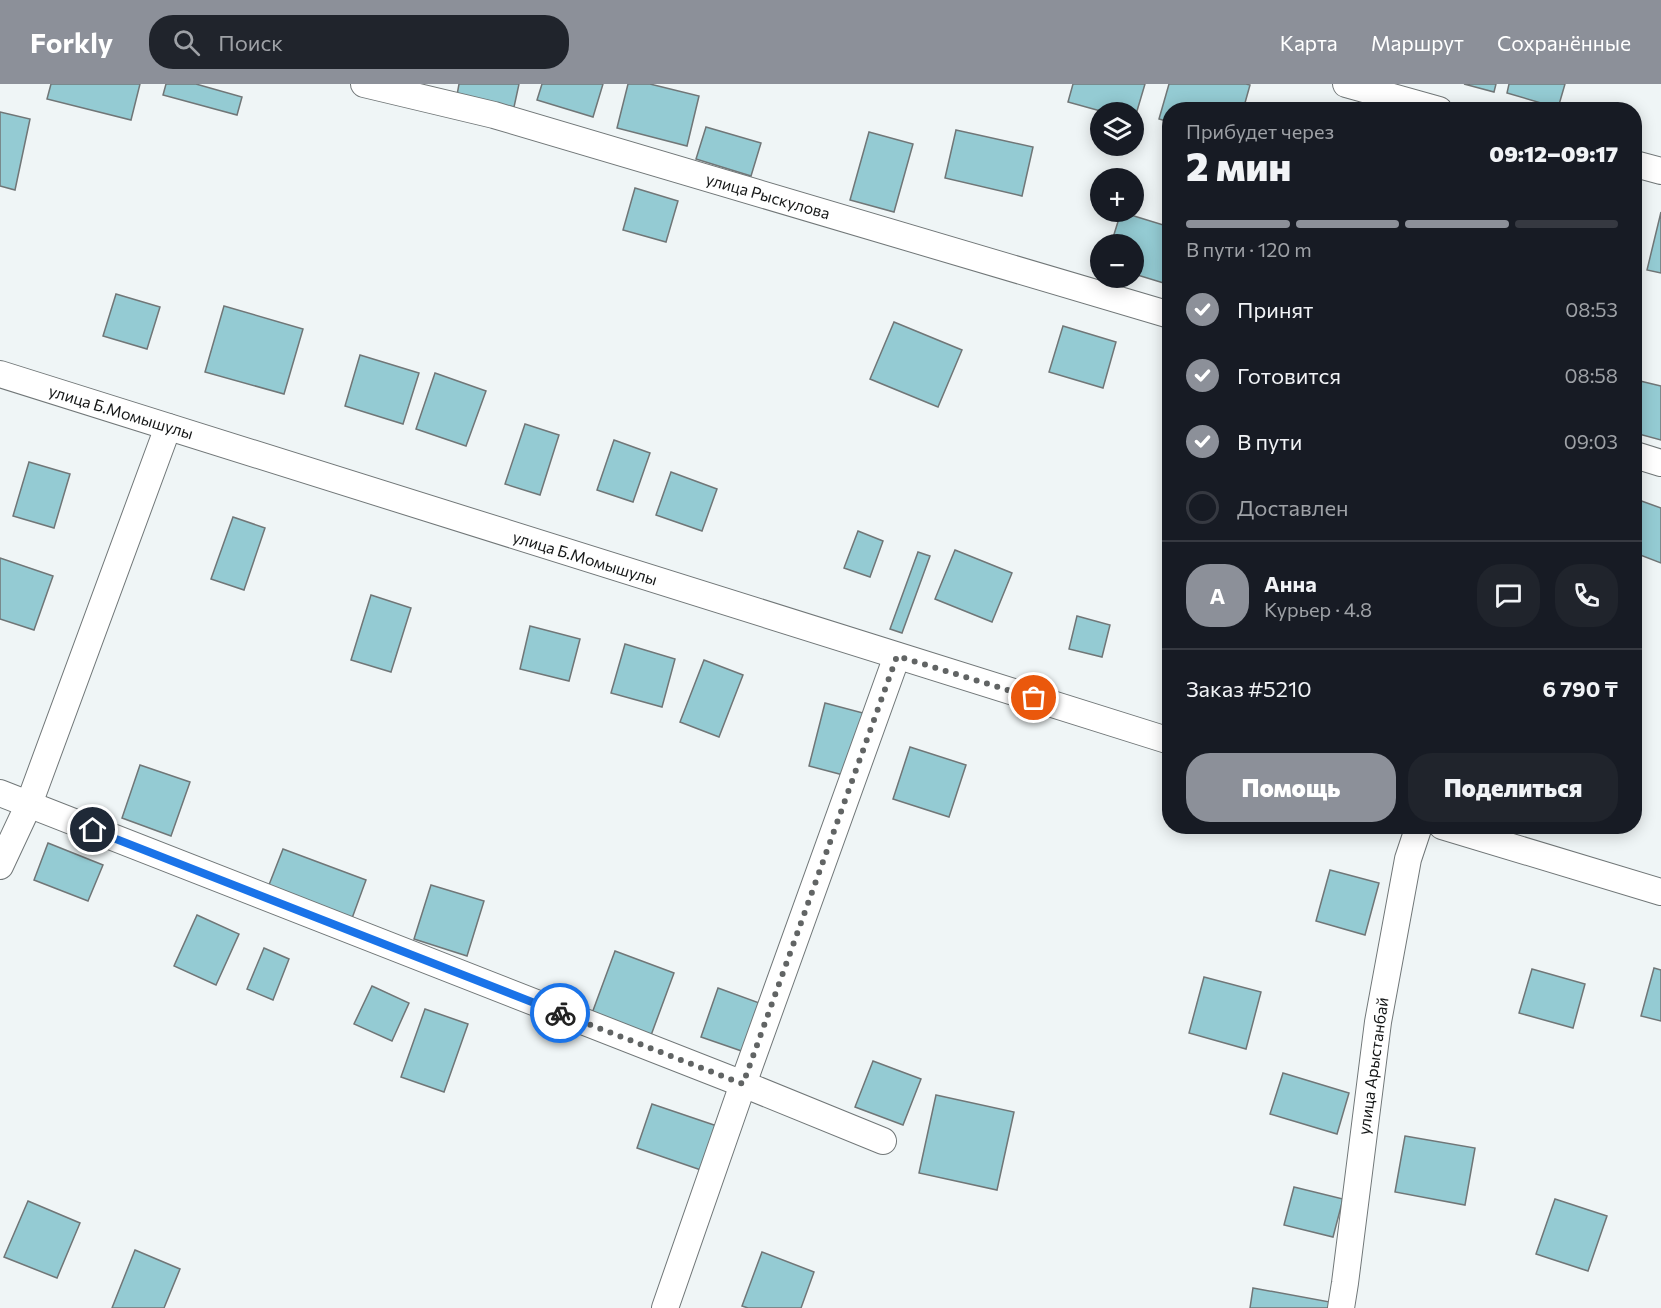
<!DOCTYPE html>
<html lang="ru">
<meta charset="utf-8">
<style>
body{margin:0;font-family:Commissioner,sans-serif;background:#20242c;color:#f1f3f6;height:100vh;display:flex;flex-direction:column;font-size:22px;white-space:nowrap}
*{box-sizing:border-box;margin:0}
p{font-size:20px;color:#9ea1a6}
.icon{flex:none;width:33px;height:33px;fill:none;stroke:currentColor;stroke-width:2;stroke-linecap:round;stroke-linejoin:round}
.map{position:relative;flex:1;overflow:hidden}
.drawer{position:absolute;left:1162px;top:18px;width:480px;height:732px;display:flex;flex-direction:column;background:#171b24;border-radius:24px;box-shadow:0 3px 15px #0003}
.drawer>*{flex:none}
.fabs{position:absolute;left:1090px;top:18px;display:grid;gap:12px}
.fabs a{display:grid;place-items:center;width:54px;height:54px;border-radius:50%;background:#171b24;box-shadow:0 3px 15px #0003;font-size:30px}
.pin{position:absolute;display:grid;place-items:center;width:51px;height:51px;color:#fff;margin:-26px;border:3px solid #fff;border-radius:50%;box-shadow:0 2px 6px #0007}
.courier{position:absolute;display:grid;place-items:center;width:60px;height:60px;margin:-30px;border:4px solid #1a73e8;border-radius:50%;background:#fff;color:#222;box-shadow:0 2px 8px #0007}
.overview em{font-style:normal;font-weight:800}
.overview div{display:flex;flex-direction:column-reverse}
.overview{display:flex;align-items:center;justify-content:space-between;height:102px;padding:0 24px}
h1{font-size:39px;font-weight:800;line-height:45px}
.bar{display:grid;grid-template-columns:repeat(4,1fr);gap:9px 6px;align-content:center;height:72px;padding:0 24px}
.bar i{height:8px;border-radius:4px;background:#363941}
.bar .selected{background:#8c9099}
.bar p{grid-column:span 4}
.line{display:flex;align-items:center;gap:15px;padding:0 24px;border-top:2px solid #363941}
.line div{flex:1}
.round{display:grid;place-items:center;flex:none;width:63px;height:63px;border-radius:24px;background:#20242c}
ol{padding:0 24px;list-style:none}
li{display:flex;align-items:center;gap:18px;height:66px}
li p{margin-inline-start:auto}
li .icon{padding:6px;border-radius:50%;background:#8c9099;color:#fff;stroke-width:4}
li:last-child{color:#9ea1a6}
li i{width:33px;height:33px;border:3px solid #363941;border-radius:50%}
.action{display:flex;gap:12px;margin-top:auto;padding:12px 24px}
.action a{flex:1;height:69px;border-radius:24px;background:#8c9099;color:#fff;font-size:24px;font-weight:800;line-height:69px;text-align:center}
.action a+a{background:#20242c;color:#f1f3f6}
header{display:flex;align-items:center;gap:36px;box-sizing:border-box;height:84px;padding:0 30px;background:#8c9099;color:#fff}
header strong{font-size:28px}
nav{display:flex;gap:33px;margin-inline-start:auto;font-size:21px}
.search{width:420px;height:54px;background:#20242c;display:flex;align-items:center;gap:15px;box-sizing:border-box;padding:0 21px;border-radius:24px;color:#9ea1a6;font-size:22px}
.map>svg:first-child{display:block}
.building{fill:#94cbd3;stroke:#707677;stroke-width:1.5}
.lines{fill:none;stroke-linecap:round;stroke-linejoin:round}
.street-casing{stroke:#717778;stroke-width:28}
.street{stroke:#fff;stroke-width:26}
.done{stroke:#616464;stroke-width:6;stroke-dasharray:0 10.8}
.route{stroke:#1a73e8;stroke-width:8}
.labels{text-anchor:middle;stroke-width:4.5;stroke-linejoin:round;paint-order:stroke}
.street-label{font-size:16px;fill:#141616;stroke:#fff}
</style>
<header>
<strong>Forkly</strong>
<div class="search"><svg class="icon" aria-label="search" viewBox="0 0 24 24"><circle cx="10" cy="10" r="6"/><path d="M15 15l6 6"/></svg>Поиск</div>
<nav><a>Карта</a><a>Маршрут</a><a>Сохранённые</a></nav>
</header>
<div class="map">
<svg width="1661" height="1224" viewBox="0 0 1661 1224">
<rect width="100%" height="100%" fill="#eff5f6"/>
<g class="building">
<path d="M51 0H140L131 36 47 15Z"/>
<path d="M166 0H196L242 13 237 31 163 11Z"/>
<path d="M459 0H519L514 23 457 11Z"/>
<path d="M542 0H603L593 33 537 16Z"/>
<path d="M628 0H650L699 12 687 62 617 44Z"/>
<path d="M1073 0H1145L1134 37V28H1104L1068 18Z"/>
<path d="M1169 0H1246L1250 1 1243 26H1170V38L1159 35Z"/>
<path d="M1464 0H1496L1494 8Z"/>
<path d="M1509 0H1565L1558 24 1507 9Z"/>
<path d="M0 28 30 35 15 106 0 102Z"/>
<path d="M706 43 761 59 751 92 696 75Z"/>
<path d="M956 46 1033 63 1022 112 945 94Z"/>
<path d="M869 48 913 60 894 128 850 116Z"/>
<path d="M635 104 678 117 666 158 623 146Z"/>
<path d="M1121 128 1170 143V201L1134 190V160H1111Z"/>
<path d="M1661 128V189L1647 186Z"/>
<path d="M116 210 160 223 147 265 103 252Z"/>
<path d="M224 222 303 245 284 310 205 288Z"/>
<path d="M894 238 962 266 938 323 870 295Z"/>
<path d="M1063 242 1116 258 1103 304 1049 288Z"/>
<path d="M360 271 419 289 403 340 345 322Z"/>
<path d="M435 289 486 307 466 362 416 345Z"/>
<path d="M1640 297 1661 302V356L1635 349V315Z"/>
<path d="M525 340 559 351 540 411 505 400Z"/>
<path d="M614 356 650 369 633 418 597 406Z"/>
<path d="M29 378 70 390 54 444 13 432Z"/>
<path d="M671 388 717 405 702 447 656 431Z"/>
<path d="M1636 415 1661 424V479L1635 469V419Z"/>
<path d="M233 433 265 444 244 506 211 495Z"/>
<path d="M858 447 883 457 870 493 844 484Z"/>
<path d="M955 466 1012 489 992 538 935 515Z"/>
<path d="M918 468 930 472 902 549 890 545Z"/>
<path d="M0 474 53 492 34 546 0 535Z"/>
<path d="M371 511 411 524 391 588 351 576Z"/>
<path d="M1077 532 1110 541 1102 573 1069 565Z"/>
<path d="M530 542 580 555 569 597 520 585Z"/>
<path d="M625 560 675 575 662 623 611 609Z"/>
<path d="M704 576 743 591 719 653 680 638Z"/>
<path d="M825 619 863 629 847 692 809 682Z"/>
<path d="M910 663 966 681 949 733 893 715Z"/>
<path d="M140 681 190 698 171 752 122 734Z"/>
<path d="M48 759 103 781 88 817 34 796Z"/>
<path d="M283 765 366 796 351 837 267 806Z"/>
<path d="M1330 786 1379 799 1365 851 1316 837Z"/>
<path d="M431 801 484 817 467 872 414 855Z"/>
<path d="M197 831 239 850 216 901 174 882Z"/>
<path d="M264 864 289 875 273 916 247 905Z"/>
<path d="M615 867 674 889 650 954 591 932Z"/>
<path d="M1654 884 1661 886V937L1641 932Z"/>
<path d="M1532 885 1585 900 1573 944 1519 929Z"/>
<path d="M1204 893 1261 908 1246 965 1189 949Z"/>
<path d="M372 902 409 919 392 957 354 940Z"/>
<path d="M718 904 773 924 756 972 701 953Z"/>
<path d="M425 925 468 940 444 1008 401 993Z"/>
<path d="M873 977 921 995 903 1041 855 1023Z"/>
<path d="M1283 989 1349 1009 1337 1050 1270 1030Z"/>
<path d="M936 1011 1014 1028 997 1106 919 1089Z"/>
<path d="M652 1020 717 1042 701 1086 637 1064Z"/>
<path d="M1405 1052 1475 1064 1465 1121 1395 1108Z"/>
<path d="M1294 1103 1343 1115 1333 1153 1284 1141Z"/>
<path d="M1555 1115 1607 1132 1588 1187 1536 1170Z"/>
<path d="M28 1117 80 1139 57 1194 4 1173Z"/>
<path d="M135 1166 180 1185 164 1224H112Z"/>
<path d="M762 1168 814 1188 801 1224H748L742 1222Z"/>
<path d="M1253 1204 1330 1218 1329 1224H1250Z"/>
</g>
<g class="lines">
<defs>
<g id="street">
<path d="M364 0 494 31 1170 231"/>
<path d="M1346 0 1439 26"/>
<path d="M1635 80 1661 87"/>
<path d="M0 290 1170 657"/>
<path d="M1635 371 1661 379"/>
<path d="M0 709 743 1000 883 1057"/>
<path d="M1442 742 1661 808"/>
<path d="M0 782 29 720 168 343"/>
<path d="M665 1224 743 1000 897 572"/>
<path d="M1341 1224 1345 1199 1378 938 1408 775 1419 742"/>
</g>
</defs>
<use href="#street" class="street-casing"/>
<use href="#street" class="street"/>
</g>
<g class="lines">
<path class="done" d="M560 929 743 1000 897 572 1034 614"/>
<path class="route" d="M93 746 560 929"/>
</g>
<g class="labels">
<g class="street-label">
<text transform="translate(768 112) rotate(16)" y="6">улица Рыскулова</text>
<text transform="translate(121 328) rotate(17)" y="6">улица Б.Момышулы</text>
<text transform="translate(585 474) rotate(17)" y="6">улица Б.Момышулы</text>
<text transform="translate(1373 982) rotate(-82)" y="6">улица Арыстанбай</text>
</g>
</g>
</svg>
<div class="fabs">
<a><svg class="icon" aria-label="layers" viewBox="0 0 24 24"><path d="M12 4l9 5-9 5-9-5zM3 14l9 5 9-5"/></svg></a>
<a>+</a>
<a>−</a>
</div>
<div class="pin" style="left:1034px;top:614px;background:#ea580c"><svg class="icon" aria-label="bag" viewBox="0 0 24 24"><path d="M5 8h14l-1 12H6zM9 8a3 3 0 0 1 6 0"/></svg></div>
<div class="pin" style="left:93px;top:746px;background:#1f2937"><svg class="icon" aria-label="home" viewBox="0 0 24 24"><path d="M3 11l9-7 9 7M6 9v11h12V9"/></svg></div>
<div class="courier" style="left:560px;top:929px"><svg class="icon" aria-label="bike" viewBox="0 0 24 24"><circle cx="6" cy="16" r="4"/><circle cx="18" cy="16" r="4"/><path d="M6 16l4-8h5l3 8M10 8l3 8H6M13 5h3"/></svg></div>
<section class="drawer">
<div class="overview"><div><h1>2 мин</h1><p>Прибудет через</p></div><em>09:12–09:17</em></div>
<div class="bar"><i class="selected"></i><i class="selected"></i><i class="selected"></i><i></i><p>В пути · 120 m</p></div>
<ol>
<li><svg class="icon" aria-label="check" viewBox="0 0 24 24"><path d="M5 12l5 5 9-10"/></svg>Принят<p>08:53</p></li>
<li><svg class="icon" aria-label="check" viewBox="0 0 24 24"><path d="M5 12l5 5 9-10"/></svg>Готовится<p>08:58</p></li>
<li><svg class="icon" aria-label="check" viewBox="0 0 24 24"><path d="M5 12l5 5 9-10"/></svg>В пути<p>09:03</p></li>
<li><i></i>Доставлен</li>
</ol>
<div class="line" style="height:108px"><b class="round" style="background:#8c9099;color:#fff">А</b><div><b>Анна</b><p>Курьер · 4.8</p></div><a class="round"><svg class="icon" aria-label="chat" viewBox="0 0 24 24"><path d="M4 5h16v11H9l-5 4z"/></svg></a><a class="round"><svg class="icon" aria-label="phone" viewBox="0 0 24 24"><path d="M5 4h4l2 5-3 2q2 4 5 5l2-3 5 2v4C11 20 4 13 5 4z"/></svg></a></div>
<div class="line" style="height:78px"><div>Заказ #5210</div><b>6 790 ₸</b></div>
<div class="action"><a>Помощь</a><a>Поделиться</a></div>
</section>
</div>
